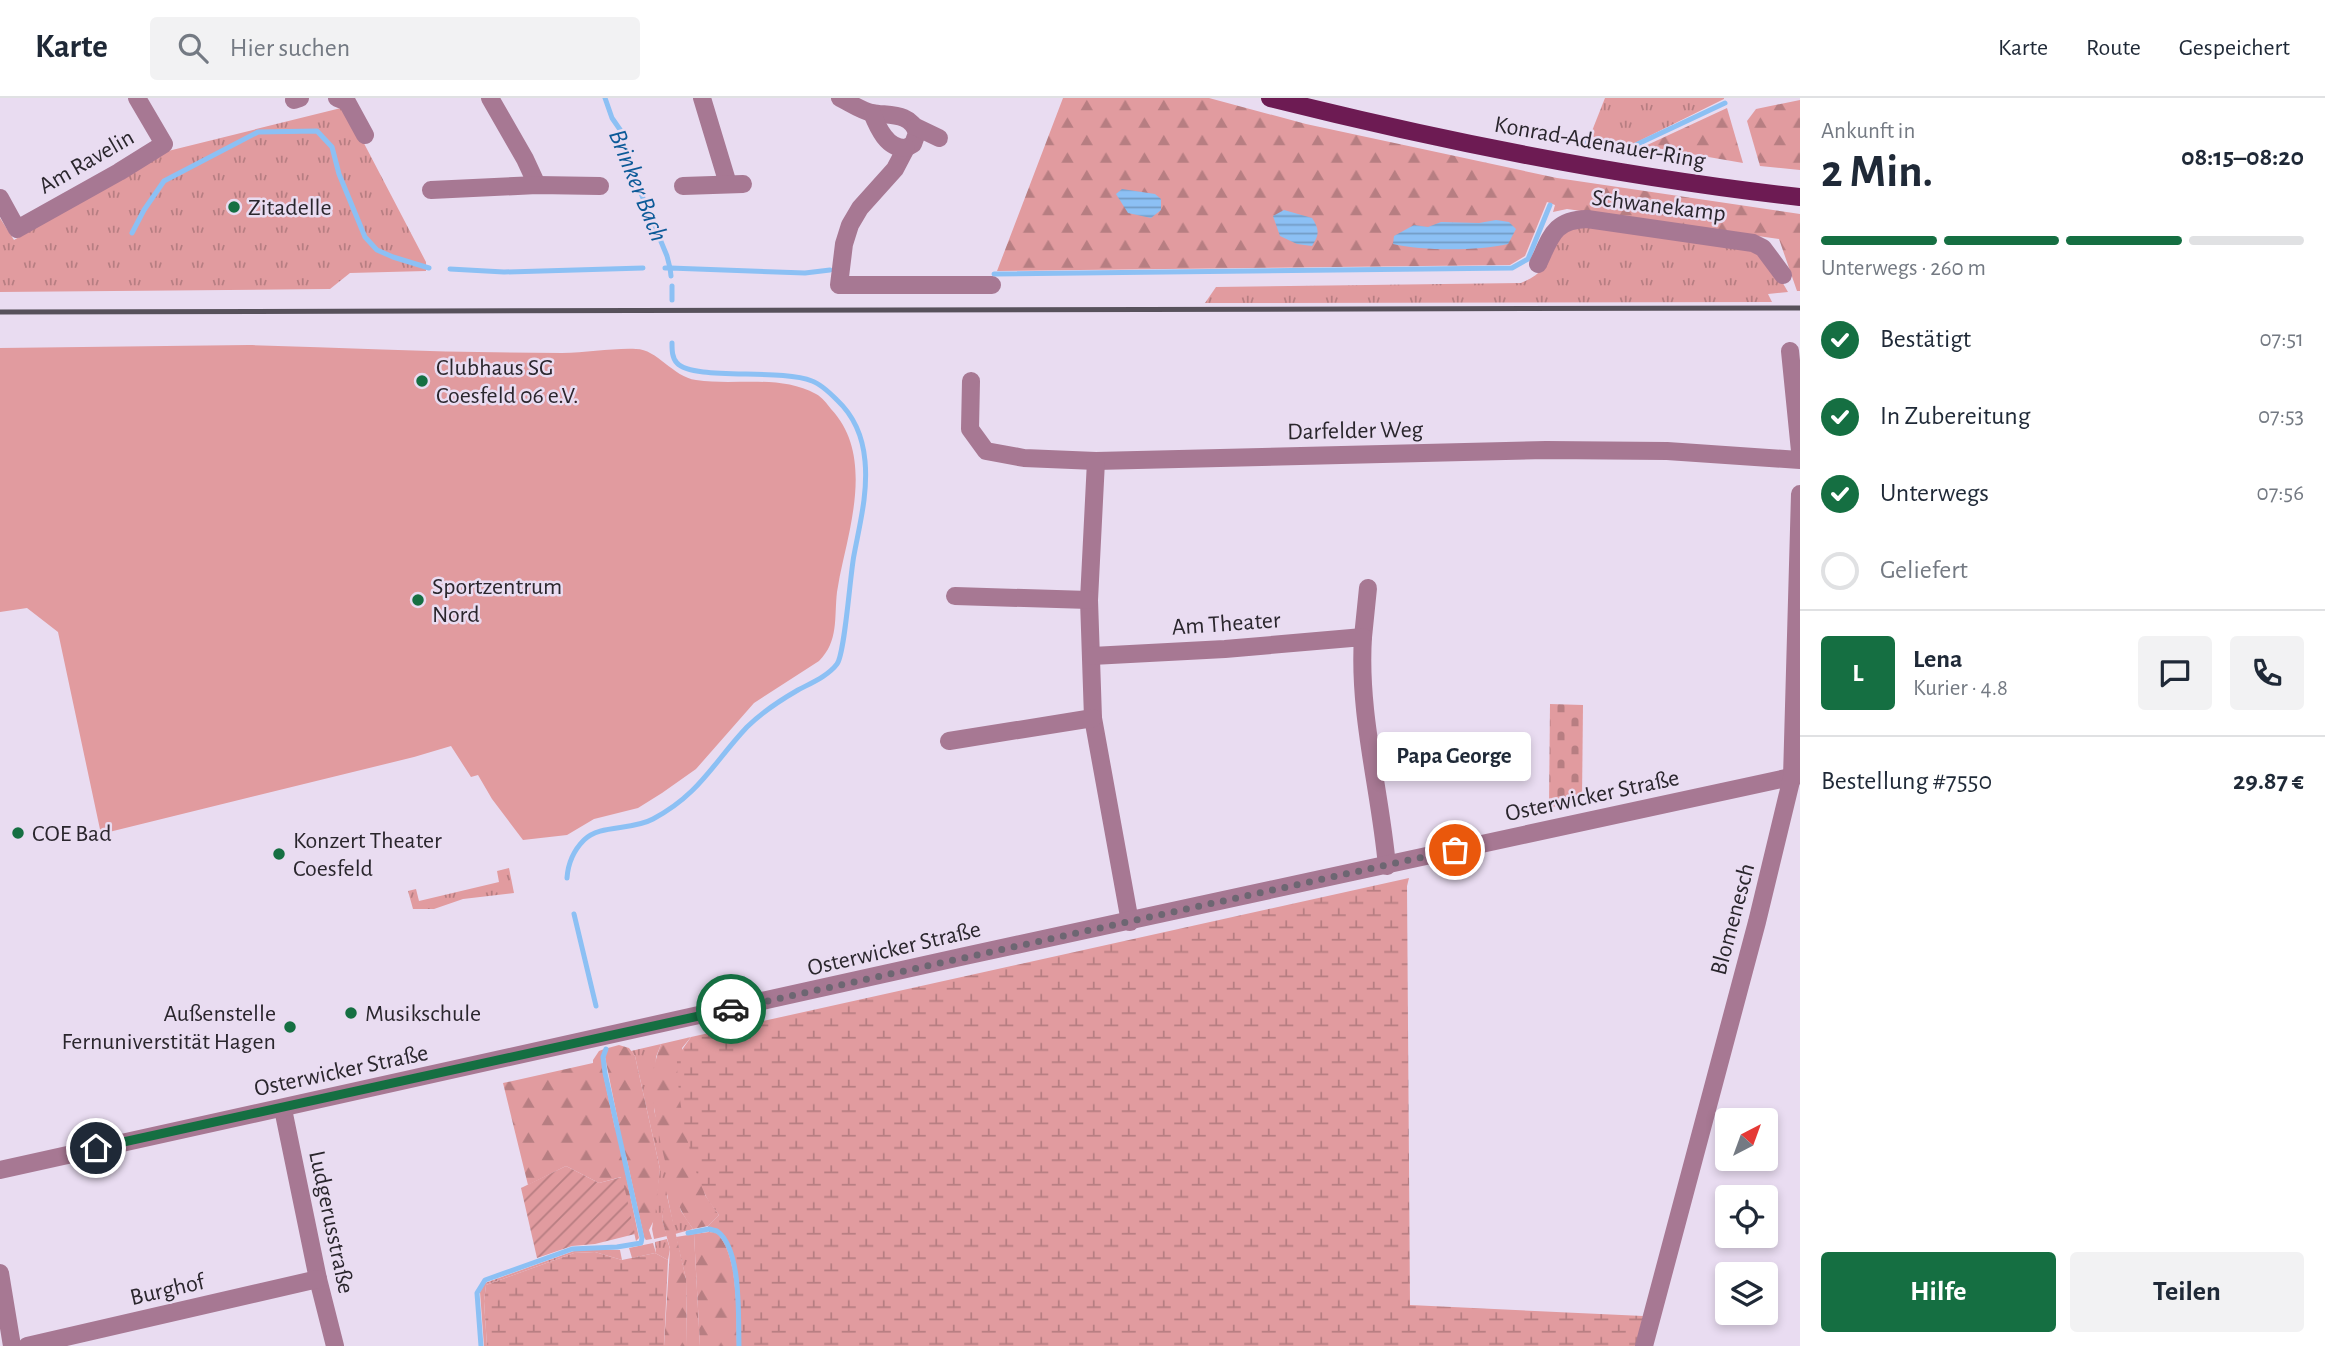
<!DOCTYPE html>
<html lang="de">
<meta charset="utf-8">
<style>
body{margin:0;font-family:"Alegreya Sans",sans-serif;background:#f2f2f3;color:#1f2937;height:100vh;display:flex;flex-direction:column;font-size:26px;white-space:nowrap}
*{box-sizing:border-box;margin:0}
p{font-size:23px;color:#747a83}
.icon{flex:none;width:38px;height:38px;fill:none;stroke:currentColor;stroke-width:2;stroke-linecap:round;stroke-linejoin:round}
.map{position:relative;flex:1;overflow:hidden}
.sheet{display:flex;flex-direction:column;background:#fff;width:525px}
.sheet>*{flex:none}
.needle{width:46px;rotate:41deg}
.tools{position:absolute;left:1715px;top:1010px;display:grid;gap:14px}
.tools a{display:grid;place-items:center;width:63px;height:63px;border-radius:7px;background:#fff;box-shadow:0 4px 10px #0003;font-size:35px}
.pin{position:absolute;display:grid;place-items:center;width:60px;height:60px;color:#fff;margin:-30px;border:4px solid #fff;border-radius:50%;box-shadow:0 2px 7px #0007}
.courier{position:absolute;display:grid;place-items:center;width:70px;height:70px;margin:-35px;border:5px solid #156f42;border-radius:50%;background:#fff;color:#222;box-shadow:0 2px 9px #0007}
.bubble{position:absolute;height:49px;border-radius:7px;background:#fff;box-shadow:0 4px 10px #0003;font-size:23px;font-weight:700;line-height:49px;text-align:center}
.head em{font-style:normal;font-weight:700}
.head div{display:flex;flex-direction:column-reverse}
.head{display:flex;align-items:center;justify-content:space-between;height:119px;padding:0 21px}
h1{font-size:46px;font-weight:700;line-height:52px}
.bar{display:grid;grid-template-columns:repeat(4,1fr);gap:10px 7px;align-content:center;height:84px;padding:0 21px}
.bar i{height:9px;border-radius:5px;background:#e0e1e3}
.bar .selected{background:#156f42}
.bar p{grid-column:span 4}
.line{display:flex;align-items:center;gap:18px;padding:0 21px;border-top:2px solid #e0e1e3}
.line div{flex:1}
.round{display:grid;place-items:center;flex:none;width:74px;height:74px;border-radius:7px;background:#f2f2f3}
ol{padding:0 21px;list-style:none}
li{display:flex;align-items:center;gap:21px;height:77px}
li p{margin-inline-start:auto}
li .icon{padding:7px;border-radius:50%;background:#156f42;color:#fff;stroke-width:4}
li:last-child{color:#747a83}
li i{width:38px;height:38px;border:4px solid #e0e1e3;border-radius:50%}
.cta{display:flex;gap:14px;margin-top:auto;padding:14px 21px}
.cta a{flex:1;height:80px;border-radius:7px;background:#156f42;color:#fff;font-size:28px;font-weight:700;line-height:80px;text-align:center}
.cta a+a{background:#f2f2f3;color:#1f2937}
header{display:flex;align-items:center;gap:42px;box-sizing:border-box;height:98px;padding:0 35px;background:#fff;border-bottom:2px solid #e0e1e3}
header strong{font-size:33px}
nav{display:flex;gap:38px;margin-inline-start:auto;font-size:24px}
.search{width:490px;height:63px;background:#f2f2f3;display:flex;align-items:center;gap:18px;box-sizing:border-box;padding:0 24px;border-radius:7px;color:#747a83;font-size:26px}
main{display:flex;flex:1;min-height:0}
.map>svg:first-child{display:block}
.grass{fill:url(#grass-tufts)}
.forest{fill:url(#forest-firs)}
.wetland{fill:url(#wetland-marsh)}
.cemetery{fill:url(#cemetery-stones)}
.garden{fill:url(#garden-furrows)}
.pitch{fill:#e19b9f}
.water{fill:url(#water-rules)}
.lines{fill:none;stroke-linecap:round;stroke-linejoin:round}
.stream{stroke:#8cc0f4;stroke-width:5}
.minor{stroke:#a77893;stroke-width:18}
.major{stroke:#6d1b53;stroke-width:18}
.rail{stroke:#57515b;stroke-width:5}
.done{stroke:#6d6672;stroke-width:7;stroke-dasharray:0 12.6}
.route{stroke:#156f42;stroke-width:9}
.poi-dot{fill:#156f42;stroke:#e9dcf1;stroke-width:2.5}
.labels{text-anchor:middle;stroke-width:5;stroke-linejoin:round;paint-order:stroke}
.street-label{font-size:24px;fill:#2a262d;stroke:#e9dcf1}
.poi-label{font-size:24px;fill:#2a262d;stroke:#e9dcf1;text-anchor:start}
.water-label{font-size:26px;font-style:italic;fill:#0c5a98;stroke:#e9dcf1}
</style>
<header>
<strong>Karte</strong>
<div class="search"><svg class="icon" aria-label="search" viewBox="0 0 24 24"><circle cx="10" cy="10" r="6"/><path d="M15 15l6 6"/></svg>Hier suchen</div>
<nav><a>Karte</a><a>Route</a><a>Gespeichert</a></nav>
</header>
<main>
<div class="map">
<svg width="1800" height="1248" viewBox="0 0 1800 1248">
<defs>
<pattern id="grass-tufts" width="24" height="20" patternUnits="userSpaceOnUse" patternTransform="scale(1.75)"><rect width="24" height="20" fill="#e19b9f"/><path d="M3 7l-1-3M5 7V3M7 7l1-3M15 17l-1-3M17 17v-4M19 17l1-3" fill="none" stroke="#b77e82"/></pattern>
<pattern id="forest-firs" width="22" height="20" patternUnits="userSpaceOnUse" patternTransform="scale(1.75)"><rect width="22" height="20" fill="#e19b9f"/><path d="M5 1l3.5 6h-7zM16 11l3.5 6h-7z" fill="#b77e82"/></pattern>
<pattern id="wetland-marsh" width="20" height="14" patternUnits="userSpaceOnUse" patternTransform="scale(1.75)"><rect width="20" height="14" fill="#e19b9f"/><path d="M1 5h8M5 5V1M11 12h8M15 12V8" fill="none" stroke="#b77e82"/></pattern>
<pattern id="cemetery-stones" width="16" height="16" patternUnits="userSpaceOnUse" patternTransform="scale(1.75)"><rect width="16" height="16" fill="#e19b9f"/><path d="M2 7V4a2 2 0 0 1 4 0v3zM10 15v-3a2 2 0 0 1 4 0v3z" fill="#b77e82"/></pattern>
<pattern id="garden-furrows" width="10" height="10" patternUnits="userSpaceOnUse" patternTransform="scale(1.75)"><rect width="10" height="10" fill="#e19b9f"/><path d="M-1 1l2-2M0 10L10 0M9 11l2-2" fill="none" stroke="#b77e82"/></pattern>
<pattern id="water-rules" width="6" height="5" patternUnits="userSpaceOnUse" patternTransform="scale(1.75)"><rect width="6" height="5" fill="#8cc0f4"/><path d="M0 2.5h6" fill="none" stroke="#739cc6"/></pattern>
</defs>
<rect width="100%" height="100%" fill="#e9dcf1"/>
<g class="grass">
<path d="M1605 0H1724V1L1631 47 1590 38Z"/>
<path d="M345 9 426 164V173L350 175 330 191 0 194V120L14 142 164 54Z"/>
<path d="M1573 127 1749 149 1774 170 1788 194 1768 196 1772 204 1205 205 1216 189 1521 185C1555 171 1541 158 1558 136 1561 133 1568 130 1573 127Z"/>
<path d="M509 770 514 795 463 801 434 811H413L408 793 416 791 419 803 499 784 497 773Z"/>
<path d="M661 946 656 959 654 1012 681 1113 693 1131 675 1136 667 1096 662 1121 667 1138 654 1141 652 1131 660 1071 635 958 631 953Z"/>
<path d="M694 1136 700 1248H687L686 1181 676 1139Z"/>
<path d="M667 1141 670 1151 668 1162 655 1155 632 1160 629 1150 653 1145 656 1155 655 1144Z"/>
<path d="M596 1151 620 1152 622 1162 595 1154 574 1155 486 1187 484 1203 487 1248H484L480 1194 485 1185 574 1153Z"/>
</g>
<g class="forest">
<path d="M1063 0H1209L1306 26 1557 80 1800 116V193H1797L1779 141 1567 111 1553 114 1555 107 1547 104 1525 158 1510 167 997 173Z"/>
<path d="M1800 2V72L1760 68 1747 23 1756 11Z"/>
<path d="M1727 10 1743 65 1645 48Z"/>
<path d="M691 939 682 950 705 1097 719 1117 708 1128 693 1131C689 1125 684 1119 681 1112 669 1086 651 1012 652 984 653 971 656 959 661 946Z"/>
<path d="M619 947 629 950 635 958 660 1071 655 1120 649 1132 652 1141 646 1142 644 1139 626 1058 623 1063 639 1140 636 1143 621 1079 599 1085 566 1068 528 1087 503 985 593 965V962L599 953 604 951 603 975 615 1030 620 1033 605 959 608 950Z"/>
<path d="M666 1093 686 1181 687 1248H664L670 1151 662 1121Z"/>
<path d="M709 1134 718 1136C739 1160 736 1217 737 1248H700L694 1136Z"/>
</g>
<g class="wetland">
<path d="M1409 780 1407 788 1410 1207 1643 1218 1636 1248H737C736 1217 739 1160 718 1136L709 1134 708 1128 719 1117C714 1110 707 1102 704 1094 689 1062 676 995 677 959L691 939Z"/>
<path d="M595 1154 622 1162 655 1155 668 1162 664 1248H487L484 1203 486 1187 574 1155Z"/>
</g>
<path class="cemetery" d="M1550 606 1583 607 1582 702 1549 710Z"/>
<path class="garden" d="M566 1068 599 1085 622 1079 635 1136 595 1146 572 1148 537 1160 521 1090Z"/>
<path class="pitch" d="M249 247C353 250 458 255 562 255 587 255 612 250 636 251 657 251 673 279 696 282 736 288 779 276 816 296 822 299 827 306 831 311 862 344 858 390 850 431 846 452 840 473 837 494 834 520 839 543 819 563L754 605 696 671 662 695 638 710 594 721 567 737 523 742 492 701 478 677 471 679 451 648 414 659 101 736 58 534 27 510 0 514V250Z"/>
<g class="water">
<path d="M1122 91 1155 96 1161 101V112L1151 120 1128 115 1116 96Z"/>
<path d="M1284 112 1312 120C1319 131 1320 136 1312 148L1297 146 1280 138 1273 118Z"/>
<path d="M1496 122 1509 124 1516 131 1508 146C1478 153 1423 153 1393 146L1394 138 1414 127 1428 129 1441 124 1479 125Z"/>
</g>
<g class="lines">
<g class="stream">
<path d="M605 0 612 20 621 33 633 76 667 158 670 170H665"/>
<path d="M1575 43 1625 52 1725 5"/>
<path d="M132 135 144 112 164 83 258 34 317 33 332 49 339 76 365 139 377 152 393 159 429 170"/>
<path d="M450 171 504 174 643 170"/>
<path d="M994 176 1512 170 1528 161 1550 107"/>
<path d="M671 178 670 170 805 175 830 172"/>
<path d="M672 188V202"/>
<path d="M567 780C568 766 573 753 584 742 600 726 631 733 653 721 700 696 713 665 747 629 762 614 779 603 798 592 811 585 828 578 837 566 845 555 850 477 854 457 860 425 868 395 865 363 863 340 854 318 837 302 830 295 821 286 812 283 780 270 693 283 677 265 672 260 672 252 672 245"/>
<path d="M574 816 596 908"/>
<path d="M688 1135 709 1131 717 1133C742 1151 738 1219 739 1248"/>
<path d="M481 1248 477 1195 485 1182 572 1151 617 1149 641 1145 642 1140 605 975 603 959 606 951"/>
</g>
<g class="minor">
<path d="M337 0 347 4 365 37"/>
<path d="M490 0 525 61 537 87"/>
<path d="M702 0 728 86"/>
<path d="M840 0C850 5 862 13 872 15 889 18 911 14 917 35L913 46 906 50 895 71 860 110 850 127 844 146 839 187H992"/>
<path d="M294 2 300 0"/>
<path d="M872 15C878 30 887 51 906 50"/>
<path d="M916 29 939 40"/>
<path d="M683 88 743 86"/>
<path d="M431 92 537 87 600 88"/>
<path d="M0 100 17 131 119 74 164 46 137 0"/>
<path d="M1538 166C1551 139 1553 122 1587 121L1753 145 1763 150 1783 177"/>
<path d="M1790 253 1800 353"/>
<path d="M971 283 970 331 986 353 1024 360 1096 363 1546 352 1667 353 1800 362"/>
<path d="M1096 363 1089 502 1093 620 1130 824"/>
<path d="M955 498 1089 502"/>
<path d="M1363 539 1368 490"/>
<path d="M1092 558 1225 551 1363 539C1358 616 1380 691 1387 768"/>
<path d="M949 643 1093 620"/>
<path d="M283 1011 318 1181 335 1248"/>
<path d="M0 1072 965 858 1800 677"/>
<path d="M0 1175 12 1248"/>
<path d="M27 1248 318 1181"/>
<path d="M1644 1248 1757 824 1792 679 1800 396"/>
</g>
<path class="major" d="M1270 0C1445 44 1621 79 1800 99"/>
<path class="rail" d="M0 214 1800 210"/>
</g>
<g class="lines">
<path class="done" d="M731 911 1455 752"/>
<path class="route" d="M96 1050 731 911"/>
</g>
<g class="poi-dot">
<circle cx="234" cy="109" r="7"/>
<circle cx="422" cy="283" r="7"/>
<circle cx="418" cy="502" r="7"/>
<circle cx="18" cy="735" r="7"/>
<circle cx="279" cy="756" r="7"/>
<circle cx="351" cy="915" r="7"/>
<circle cx="290" cy="929" r="7"/>
</g>
<g class="labels">
<g class="street-label">
<text transform="translate(1600 44) rotate(10)" y="8">Konrad-Adenauer-Ring</text>
<text transform="translate(86 63) rotate(-30)" y="8">Am Ravelin</text>
<text transform="translate(1659 107) rotate(7)" y="8">Schwanekamp</text>
<text transform="translate(1355 332) rotate(-1)" y="8">Darfelder Weg</text>
<text transform="translate(1226 525) rotate(-4)" y="8">Am Theater</text>
<text transform="translate(1592 697) rotate(-12)" y="8">Osterwicker Straße</text>
<text transform="translate(1732 821) rotate(-75)" y="8">Blomenesch</text>
<text transform="translate(894 850) rotate(-13)" y="8">Osterwicker Straße</text>
<text transform="translate(341 972) rotate(-12)" y="8">Osterwicker Straße</text>
<text transform="translate(332 1124) rotate(78)" y="8">Ludgerusstraße</text>
<text transform="translate(167 1191) rotate(-13)" y="8">Burghof</text>
</g>
<g class="poi-label">
<text x="248" y="117">Zitadelle</text>
<text x="436" y="277">Clubhaus SG<tspan x="436" dy="28">Coesfeld 06 e.V.</tspan></text>
<text x="432" y="496">Sportzentrum<tspan x="432" dy="28">Nord</tspan></text>
<text x="32" y="743">COE Bad</text>
<text x="293" y="750">Konzert Theater<tspan x="293" dy="28">Coesfeld</tspan></text>
<text x="276" y="923" text-anchor="end">Außenstelle<tspan x="276" dy="28">Fernuniverstität Hagen</tspan></text>
<text x="365" y="923">Musikschule</text>
</g>
<g class="water-label">
<text transform="translate(639 87) rotate(68)" y="9">Brinker Bach</text>
</g>
</g>
</svg>
<div class="tools">
<a><svg class="needle" viewBox="-14 -14 28 28"><path d="M0-13l5 13h-10z" fill="#e53935"/><path d="M0 13l5-13h-10z" fill="#747a83"/></svg></a>
<a><svg class="icon" aria-label="locate" viewBox="0 0 24 24"><circle cx="12" cy="12" r="6"/><path d="M12 2v4M12 18v4M2 12h4M18 12h4"/></svg></a>
<a><svg class="icon" aria-label="layers" viewBox="0 0 24 24"><path d="M12 4l9 5-9 5-9-5zM3 14l9 5 9-5"/></svg></a>
</div>
<div class="pin" style="left:1455px;top:752px;background:#ea580c"><svg class="icon" aria-label="bag" viewBox="0 0 24 24"><path d="M5 8h14l-1 12H6zM9 8a3 3 0 0 1 6 0"/></svg></div>
<div class="pin" style="left:96px;top:1050px;background:#1f2937"><svg class="icon" aria-label="home" viewBox="0 0 24 24"><path d="M3 11l9-7 9 7M6 9v11h12V9"/></svg></div>
<div class="courier" style="left:731px;top:911px"><svg class="icon" aria-label="car" viewBox="0 0 24 24"><path d="M5 17H2v-5l4-1 3-4h7l3 4 3 1v5h-3M9 17h6M6 11h13"/><circle cx="7" cy="17" r="2"/><circle cx="17" cy="17" r="2"/></svg></div>
<div class="bubble" style="left:1377px;top:634px;width:154px">Papa George</div>
</div>
<section class="sheet">
<div class="head"><div><h1>2 Min.</h1><p>Ankunft in</p></div><em>08:15–08:20</em></div>
<div class="bar"><i class="selected"></i><i class="selected"></i><i class="selected"></i><i></i><p>Unterwegs · 260 m</p></div>
<ol>
<li><svg class="icon" aria-label="check" viewBox="0 0 24 24"><path d="M5 12l5 5 9-10"/></svg>Bestätigt<p>07:51</p></li>
<li><svg class="icon" aria-label="check" viewBox="0 0 24 24"><path d="M5 12l5 5 9-10"/></svg>In Zubereitung<p>07:53</p></li>
<li><svg class="icon" aria-label="check" viewBox="0 0 24 24"><path d="M5 12l5 5 9-10"/></svg>Unterwegs<p>07:56</p></li>
<li><i></i>Geliefert</li>
</ol>
<div class="line" style="height:126px"><b class="round" style="background:#156f42;color:#fff">L</b><div><b>Lena</b><p>Kurier · 4.8</p></div><a class="round"><svg class="icon" aria-label="chat" viewBox="0 0 24 24"><path d="M4 5h16v11H9l-5 4z"/></svg></a><a class="round"><svg class="icon" aria-label="phone" viewBox="0 0 24 24"><path d="M5 4h4l2 5-3 2q2 4 5 5l2-3 5 2v4C11 20 4 13 5 4z"/></svg></a></div>
<div class="line" style="height:91px"><div>Bestellung #7550</div><b>29.87 €</b></div>
<div class="cta"><a>Hilfe</a><a>Teilen</a></div>
</section>
</main>
